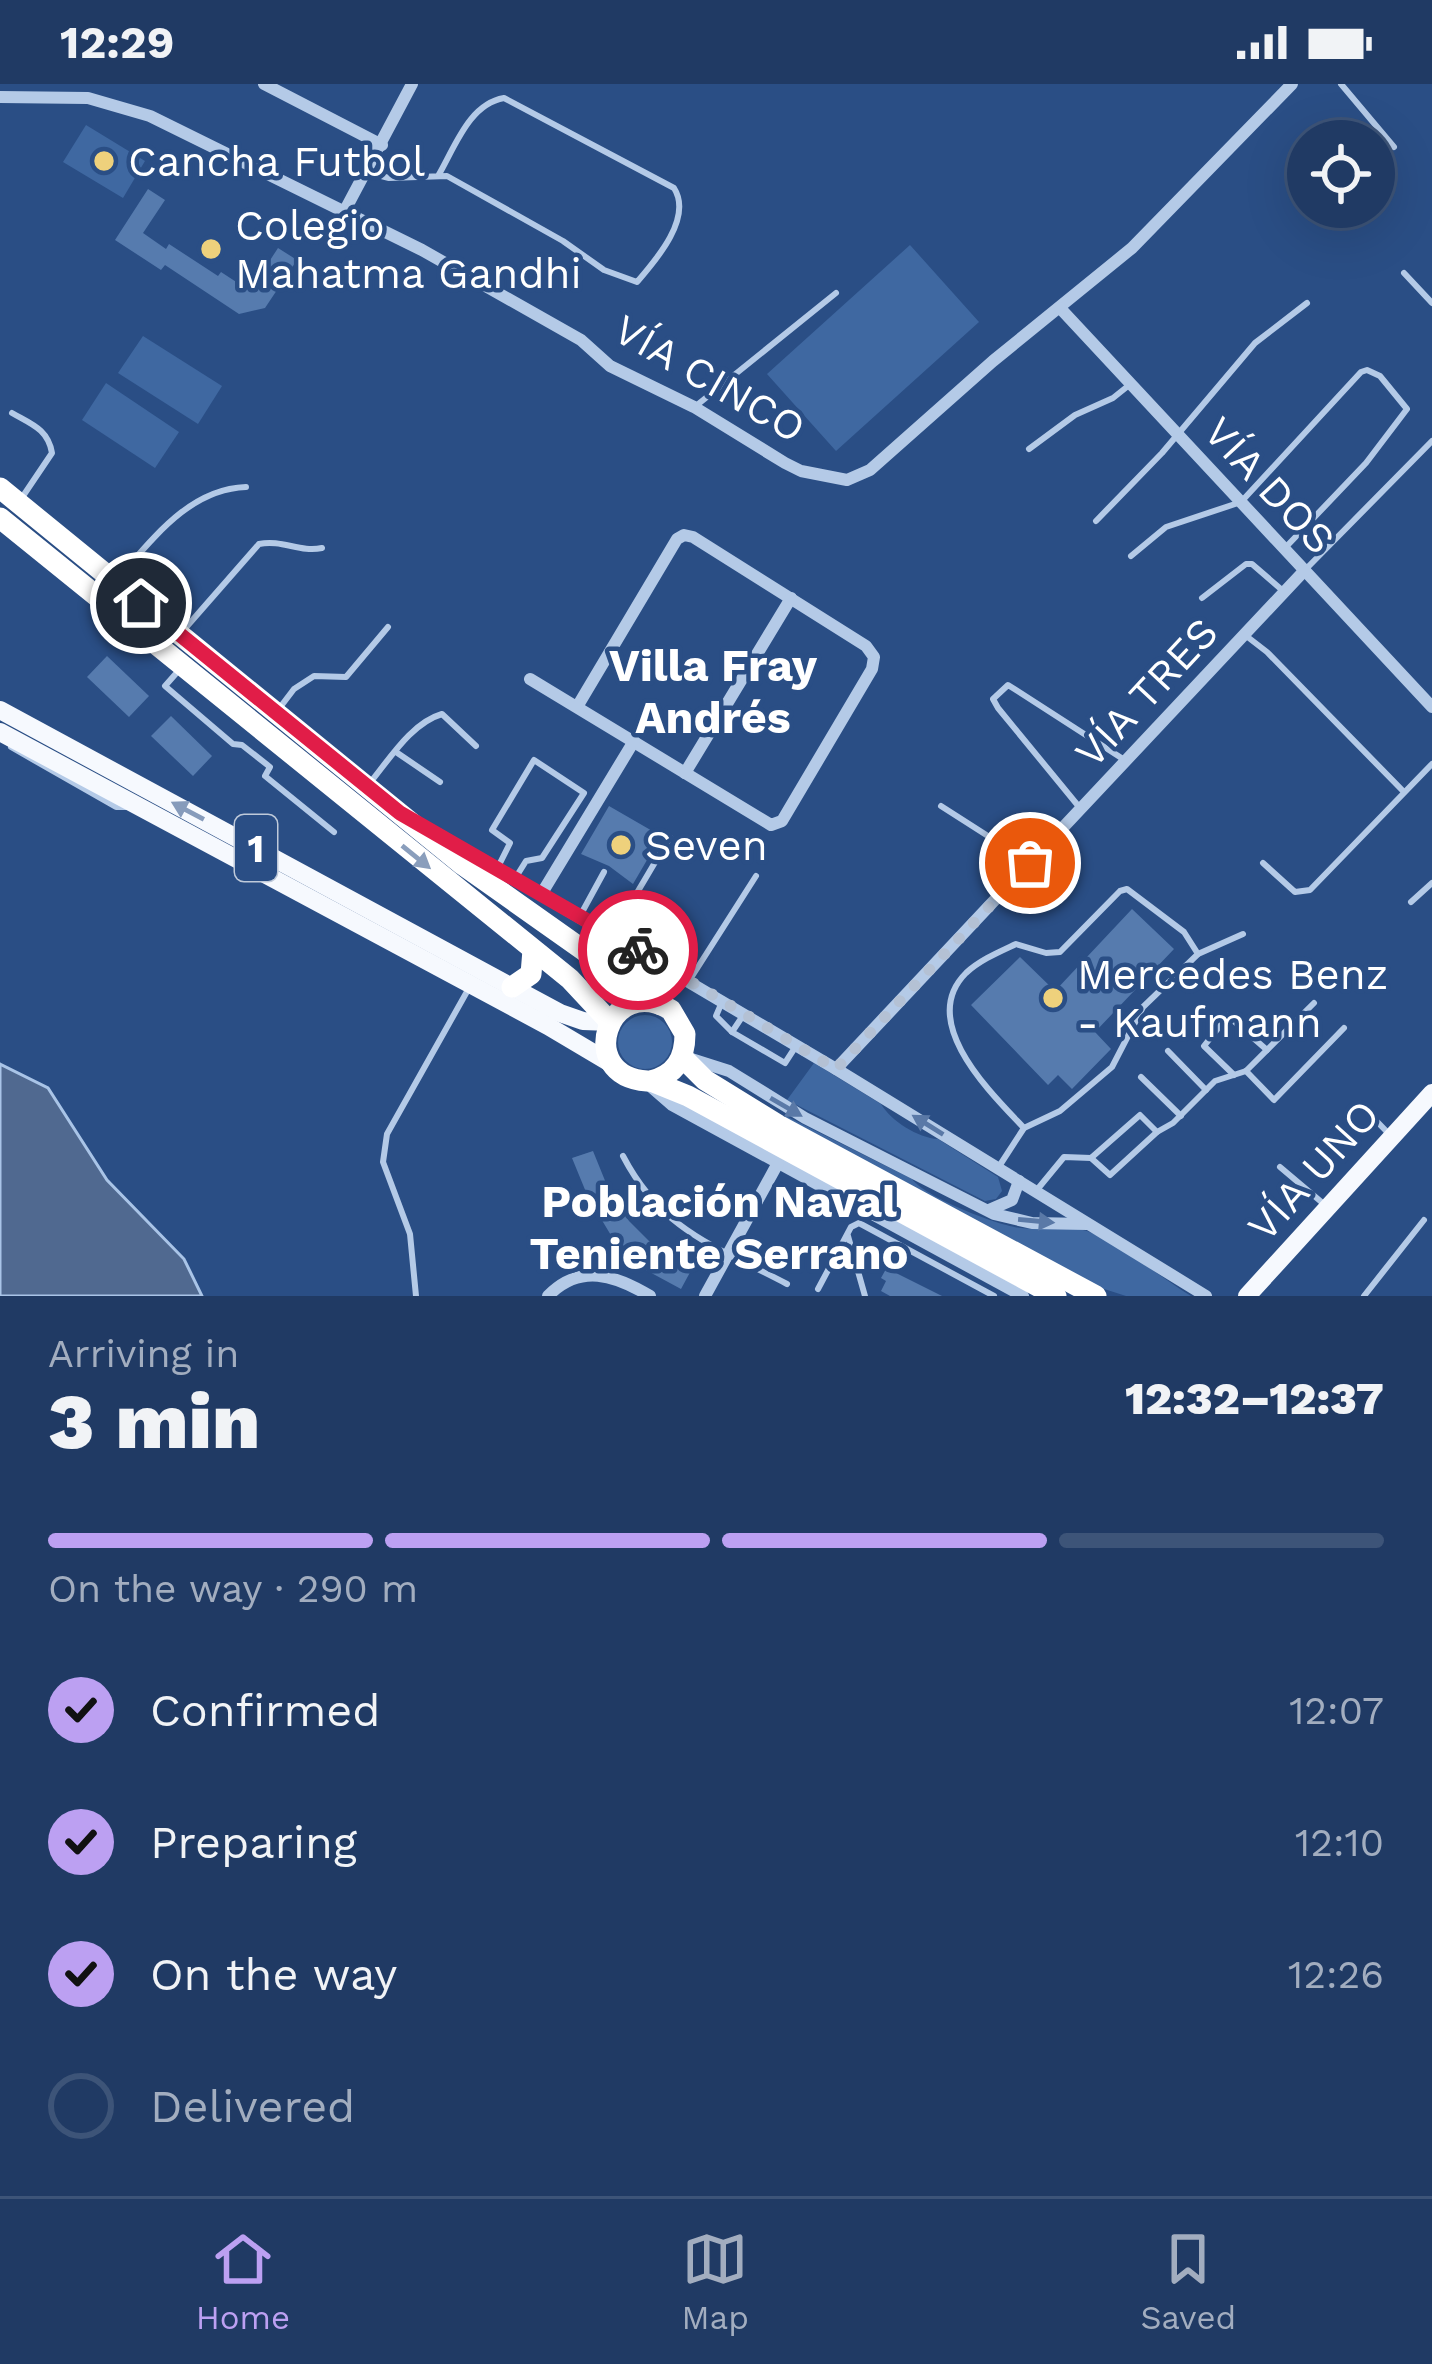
<!DOCTYPE html>
<meta charset="utf-8">
<style>
body{margin:0;font-family:"Work Sans",sans-serif;background:#28416a;color:#f1f3f6;height:100vh;display:flex;flex-direction:column;font-size:45px;white-space:nowrap}
*{box-sizing:border-box;margin:0}
p{font-size:39px;color:#a2adbf}
.icon{flex:none;width:66px;height:66px;fill:none;stroke:currentColor;stroke-width:2;stroke-linecap:round;stroke-linejoin:round}
.map{position:relative;height:1212px;overflow:hidden}
.details{display:flex;flex-direction:column;background:#203a64;flex:1}
.details>*{flex:none}
.buttons{position:absolute;left:1287px;top:36px;display:grid;gap:24px}
.buttons a{display:grid;place-items:center;width:108px;height:108px;border-radius:50%;background:#203a64;box-shadow:0 12px 48px #0002,0 0 0 3px #3d5478;font-size:60px}
.pin{position:absolute;display:grid;place-items:center;width:102px;height:102px;color:#fff;margin:-51px;border:6px solid #fff;border-radius:50%;box-shadow:0 3px 12px #0007}
.courier{position:absolute;display:grid;place-items:center;width:120px;height:120px;margin:-60px;border:9px solid #e11d48;border-radius:50%;background:#fff;color:#222;box-shadow:0 3px 15px #0007}
.summary em{font-style:normal;font-weight:800}
.summary div{display:flex;flex-direction:column-reverse}
.summary{display:flex;align-items:center;justify-content:space-between;height:204px;padding:0 48px}
h1{font-size:78px;font-weight:800;line-height:90px}
.bar{display:grid;grid-template-columns:repeat(4,1fr);gap:18px 12px;align-content:center;height:144px;padding:0 48px}
.bar i{height:15px;border-radius:9px;background:#3d5478}
.bar .current{background:#bca0f2}
.bar p{grid-column:span 4}
ol{padding:0 48px;list-style:none}
li{display:flex;align-items:center;gap:36px;height:132px}
li p{margin-inline-start:auto}
li .icon{padding:12px;border-radius:50%;background:#bca0f2;color:#111;stroke-width:4}
li:last-child{color:#a2adbf}
li i{width:66px;height:66px;border:6px solid #3d5478;border-radius:50%}
.status{display:flex;justify-content:space-between;align-items:center;height:84px;padding:0 60px;background:#203a64;direction:ltr}
.status svg{height:33px;fill:currentColor}
.tabs{display:flex;justify-content:space-around;align-items:center;height:168px;border-top:3px solid #3d5478;background:#203a64;font-size:33px;color:#a2adbf}
.tabs a{display:grid;justify-items:center;gap:6px}
.tabs .current{color:#bca0f2}
.map>svg:first-child{display:block}
.green{fill:#3f68a1}
.water{fill:#506990;stroke:#a9c4e7;stroke-width:3}
.building{fill:#567bae}
.lines{fill:none;stroke-linecap:round;stroke-linejoin:round}
.lane{stroke:#b4cae7;stroke-width:6}
.street{stroke:#b4cae7;stroke-width:12}
.primary{stroke:#f6f9fe;stroke-width:18}
.highway{stroke:#fff;stroke-width:21}
.oneway{fill:#869bbb}
.oneway2{fill:#8a9ebc}
.oneway3{fill:#5a79a7}
.done{stroke:#b4c1d4;stroke-width:12;stroke-dasharray:0 21.6}
.route{stroke:#e11d48;stroke-width:15}
.poi-dot{fill:#eed17c;stroke:#2a4e85;stroke-width:4.5}
.labels{text-anchor:middle;stroke-width:9;stroke-linejoin:round;paint-order:stroke}
.shield{fill:#2a4e85;stroke:#bfcada;stroke-width:3}
.shield-label{font-size:39px;font-weight:bold;fill:#fff}
.poi-label{font-size:42px;fill:#fff;stroke:#2a4e85;text-anchor:start}
.street-label{font-size:42px;fill:#fff;stroke:#2a4e85}
.neighbourhood-label{font-size:45px;font-weight:bold;fill:#fff;stroke:#2a4e85}
</style>
<div class="status"><b>12:29</b><svg viewBox="0 0 49 12"><path d="M0 12V9h3v3zM5 12V6h3v6zM10 12V3h3v9zM15 12V0h3v12zM26 1h20v11H26zM47 4h2v5h-2z"/></svg></div>
<div class="map">
<svg width="1432" height="1212" viewBox="0 0 1432 1212">
<rect width="100%" height="100%" fill="#2a4e85"/>
<g class="green">
<path d="M86 41 145 77 123 114 63 78Z"/>
<path d="M910 161 979 238 836 367 767 290Z"/>
<path d="M143 252 222 302 198 340 118 289Z"/>
<path d="M106 299 179 348 155 384 82 336Z"/>
<circle cx="645" cy="958" r="27"/>
<path d="M814 979 881 1020C891 1037 918 1054 938 1055L998 1093 1002 1107 996 1115 985 1117 787 1016Z"/>
<path d="M786 1032 912 1095C925 1113 998 1142 1021 1144 1041 1146 1068 1141 1087 1147 1120 1160 1160 1193 1191 1212H1126L1098 1203 783 1037Z"/>
</g>
<path class="water" d="M0 980 48 1004 107 1096 184 1175 202 1212H0Z"/>
<g class="building">
<path d="M148 105 165 116 143 149 166 165 169 160 218 192 221 188 250 207 278 164 297 176 265 224 239 230 165 181 161 186 115 156Z"/>
<path d="M107 572 149 612 129 633 87 593Z"/>
<path d="M171 632 212 672 193 692 151 652Z"/>
<path d="M609 722 661 752 633 800 609 782 581 770Z"/>
<path d="M1132 825 1174 865 1095 948 1111 965 1072 1005 1058 991 1048 1001 971 921 1020 873 1055 907Z"/>
<path d="M593 1067 608 1104 629 1137 658 1166 694 1181 681 1205 644 1185 612 1153 588 1113 572 1074Z"/>
<path d="M886 1185 892 1187 942 1212H890L881 1207 886 1197 881 1194Z"/>
</g>
<g class="lines">
<g class="lane">
<path d="M1341 0 1394 63"/>
<path d="M366 88 389 94 447 92 563 157 604 186 637 198C656 176 693 134 674 104L504 14C469 20 455 63 438 92"/>
<path d="M1404 189 1432 219"/>
<path d="M697 321 836 209"/>
<path d="M12 329C31 340 48 345 52 369L21 415"/>
<path d="M1029 365 1075 331 1113 314 1128 302"/>
<path d="M1096 437 1162 369 1255 259 1307 219"/>
<path d="M1131 472 1166 443 1241 418 1361 288 1367 286 1380 292 1407 325 1366 379 1285 464"/>
<path d="M1305 486 1432 357"/>
<path d="M117 495C153 455 189 405 246 403"/>
<path d="M1202 514 1246 480H1252L1282 506"/>
<path d="M182 548 259 460C282 455 300 469 322 464"/>
<path d="M1245 551 1267 568 1404 708"/>
<path d="M180 585 165 602 233 660 242 661 270 683 265 692 334 748"/>
<path d="M278 626 294 605 314 592 346 593 388 543"/>
<path d="M11 663 116 723H130"/>
<path d="M396 668 440 698"/>
<path d="M369 700C389 676 411 639 442 630L476 662"/>
<path d="M941 722 1027 777"/>
<path d="M1080 724 998 624 993 615 1008 601 1016 606 1123 675"/>
<path d="M1263 779 1295 808 1310 806 1432 680"/>
<path d="M498 783 510 759 492 746 534 676 584 709 542 774 526 777 516 793"/>
<path d="M1411 818 1432 799"/>
<path d="M580 832 604 788"/>
<path d="M612 851 670 753"/>
<path d="M689 897 756 792"/>
<path d="M722 918 716 932 732 948"/>
<path d="M742 933 732 948 785 979 796 962"/>
<path d="M1168 967 1206 1006"/>
<path d="M1246 987 1274 1016 1344 944"/>
<path d="M1234 991 1204 962 1228 932 1267 966"/>
<path d="M1141 993 1181 1032"/>
<path d="M1360 1020 1390 1051"/>
<path d="M1024 1044C991 1009 917 938 966 889 980 876 999 868 1016 860L1046 869 1060 868 1120 807 1127 805 1184 848 1198 870"/>
<path d="M623 1072C662 1147 715 1162 787 1200"/>
<path d="M1091 1074 1110 1091 1157 1048"/>
<path d="M1280 1083 1325 1121"/>
<path d="M998 1084 1024 1044 1060 1027 1112 983 1143 923 1198 870 1243 850"/>
<path d="M1036 1107 1064 1073 1091 1074 1140 1031 1157 1048 1173 1039 1215 997 1246 987 1314 919"/>
<path d="M848 1152 865 1212"/>
<path d="M818 1205 851 1143 859 1139 994 1212"/>
<path d="M416 1212 410 1150 383 1078 387 1050 469 904"/>
<path d="M1364 1212 1424 1136"/>
</g>
<g class="street">
<path d="M264 0 382 61"/>
<path d="M0 13 88 14 150 32 422 166 581 256 610 282 694 323 785 379 801 387 847 396 870 386 993 277 1132 164 1292 0"/>
<path d="M344 128 412 0"/>
<path d="M1060 224 1432 623"/>
<path d="M530 595 771 741 782 737 872 585 874 573 866 562 693 453 684 451 677 455 577 623"/>
<path d="M685 689 791 514"/>
<path d="M438 750 836 985 1206 1212"/>
<path d="M542 809 634 657"/>
<path d="M685 973 729 987 805 1034 994 1130 1032 1139 1087 1140"/>
<path d="M836 985 1305 486"/>
<path d="M649 1001 672 1021 1023 1212"/>
<path d="M989 1126 1012 1116 1019 1097"/>
<path d="M548 1212C580 1179 615 1191 650 1212"/>
<path d="M705 1212 778 1079"/>
</g>
<g class="primary">
<path d="M0 626 560 929 583 937 610 938"/>
<path d="M0 648 548 942 612 980"/>
<path d="M1247 1212 1432 1009"/>
</g>
<g class="highway">
<path d="M0 404 463 781 661 921"/>
<path d="M0 434 570 895 610 938"/>
<path d="M512 903 531 890 533 866"/>
<path d="M682 973 705 996 778 1041 1096 1212"/>
<path d="M647 997C574 992 608 888 671 926L685 950C685 975 675 991 651 997"/>
<path d="M651 997 688 1012 1056 1212"/>
</g>
</g>
<defs><path id="oneway-solid" d="M-6-.8H1V-3.2L6.5 0L1 3.2V.8H-6Z" transform="scale(3)"/></defs>
<use class="oneway" href="#oneway-solid" transform="translate(188 727) rotate(-152)"/>
<use class="oneway2" href="#oneway-solid" transform="translate(416 773) rotate(39)"/>
<g class="oneway3">
<use href="#oneway-solid" transform="translate(786 1023) rotate(30)"/>
<use href="#oneway-solid" transform="translate(928 1041) rotate(-148)"/>
<use href="#oneway-solid" transform="translate(1036 1137) rotate(5)"/>
</g>
<g class="lines">
<path class="done" d="M638 866 836 985 1030 779"/>
<path class="route" d="M141 519 400 729 638 866"/>
</g>
<g class="poi-dot">
<circle cx="104" cy="77" r="12"/>
<circle cx="211" cy="165" r="12"/>
<circle cx="621" cy="761" r="12"/>
<circle cx="1053" cy="914" r="12"/>
</g>
<g class="labels">
<rect class="shield" x="235" y="731" width="42" height="66" rx="9"/>
<g class="shield-label">
<text x="256" y="778">1</text>
</g>
<g class="poi-label">
<text x="128" y="92">Cancha Futbol</text>
<text x="235" y="156">Colegio<tspan x="235" dy="48">Mahatma Gandhi</tspan></text>
<text x="645" y="776">Seven</text>
<text x="1077" y="905">Mercedes Benz<tspan x="1077" dy="48">- Kaufmann</tspan></text>
</g>
<g class="street-label">
<text transform="translate(710 294) rotate(30)" y="15">VÍA CINCO</text>
<text transform="translate(1270 401) rotate(47)" y="15">VÍA DOS</text>
<text transform="translate(1146 608) rotate(-47)" y="15">VÍA TRES</text>
<text transform="translate(1313 1086) rotate(-48)" y="15">VÍA UNO</text>
</g>
<g class="neighbourhood-label">
<text x="713" y="597">Villa Fray<tspan x="713" dy="52">Andrés</tspan></text>
<text x="719" y="1133">Población Naval<tspan x="719" dy="52">Teniente Serrano</tspan></text>
</g>
</g>
</svg>
<div class="buttons">
<a><svg class="icon" aria-label="locate" viewBox="0 0 24 24"><circle cx="12" cy="12" r="6"/><path d="M12 2v4M12 18v4M2 12h4M18 12h4"/></svg></a>
</div>
<div class="pin" style="left:1030px;top:779px;background:#ea580c"><svg class="icon" aria-label="bag" viewBox="0 0 24 24"><path d="M5 8h14l-1 12H6zM9 8a3 3 0 0 1 6 0"/></svg></div>
<div class="pin" style="left:141px;top:519px;background:#1f2937"><svg class="icon" aria-label="home" viewBox="0 0 24 24"><path d="M3 11l9-7 9 7M6 9v11h12V9"/></svg></div>
<div class="courier" style="left:638px;top:866px"><svg class="icon" aria-label="bike" viewBox="0 0 24 24"><circle cx="6" cy="16" r="4"/><circle cx="18" cy="16" r="4"/><path d="M6 16l4-8h5l3 8M10 8l3 8H6M13 5h3"/></svg></div>
</div>
<section class="details">
<div class="summary"><div><h1>3 min</h1><p>Arriving in</p></div><em>12:32–12:37</em></div>
<div class="bar"><i class="current"></i><i class="current"></i><i class="current"></i><i></i><p>On the way · 290 m</p></div>
<ol>
<li><svg class="icon" aria-label="check" viewBox="0 0 24 24"><path d="M5 12l5 5 9-10"/></svg>Confirmed<p>12:07</p></li>
<li><svg class="icon" aria-label="check" viewBox="0 0 24 24"><path d="M5 12l5 5 9-10"/></svg>Preparing<p>12:10</p></li>
<li><svg class="icon" aria-label="check" viewBox="0 0 24 24"><path d="M5 12l5 5 9-10"/></svg>On the way<p>12:26</p></li>
<li><i></i>Delivered</li>
</ol>
</section>
<nav class="tabs">
<a class="current"><svg class="icon" aria-label="home" viewBox="0 0 24 24"><path d="M3 11l9-7 9 7M6 9v11h12V9"/></svg>Home</a>
<a><svg class="icon" aria-label="map" viewBox="0 0 24 24"><path d="M3 6l6-2 6 2 6-2v14l-6 2-6-2-6 2zM9 4v14M15 6v14"/></svg>Map</a>
<a><svg class="icon" aria-label="saved" viewBox="0 0 24 24"><path d="M7 4h10v16l-5-4-5 4z"/></svg>Saved</a>
</nav>
